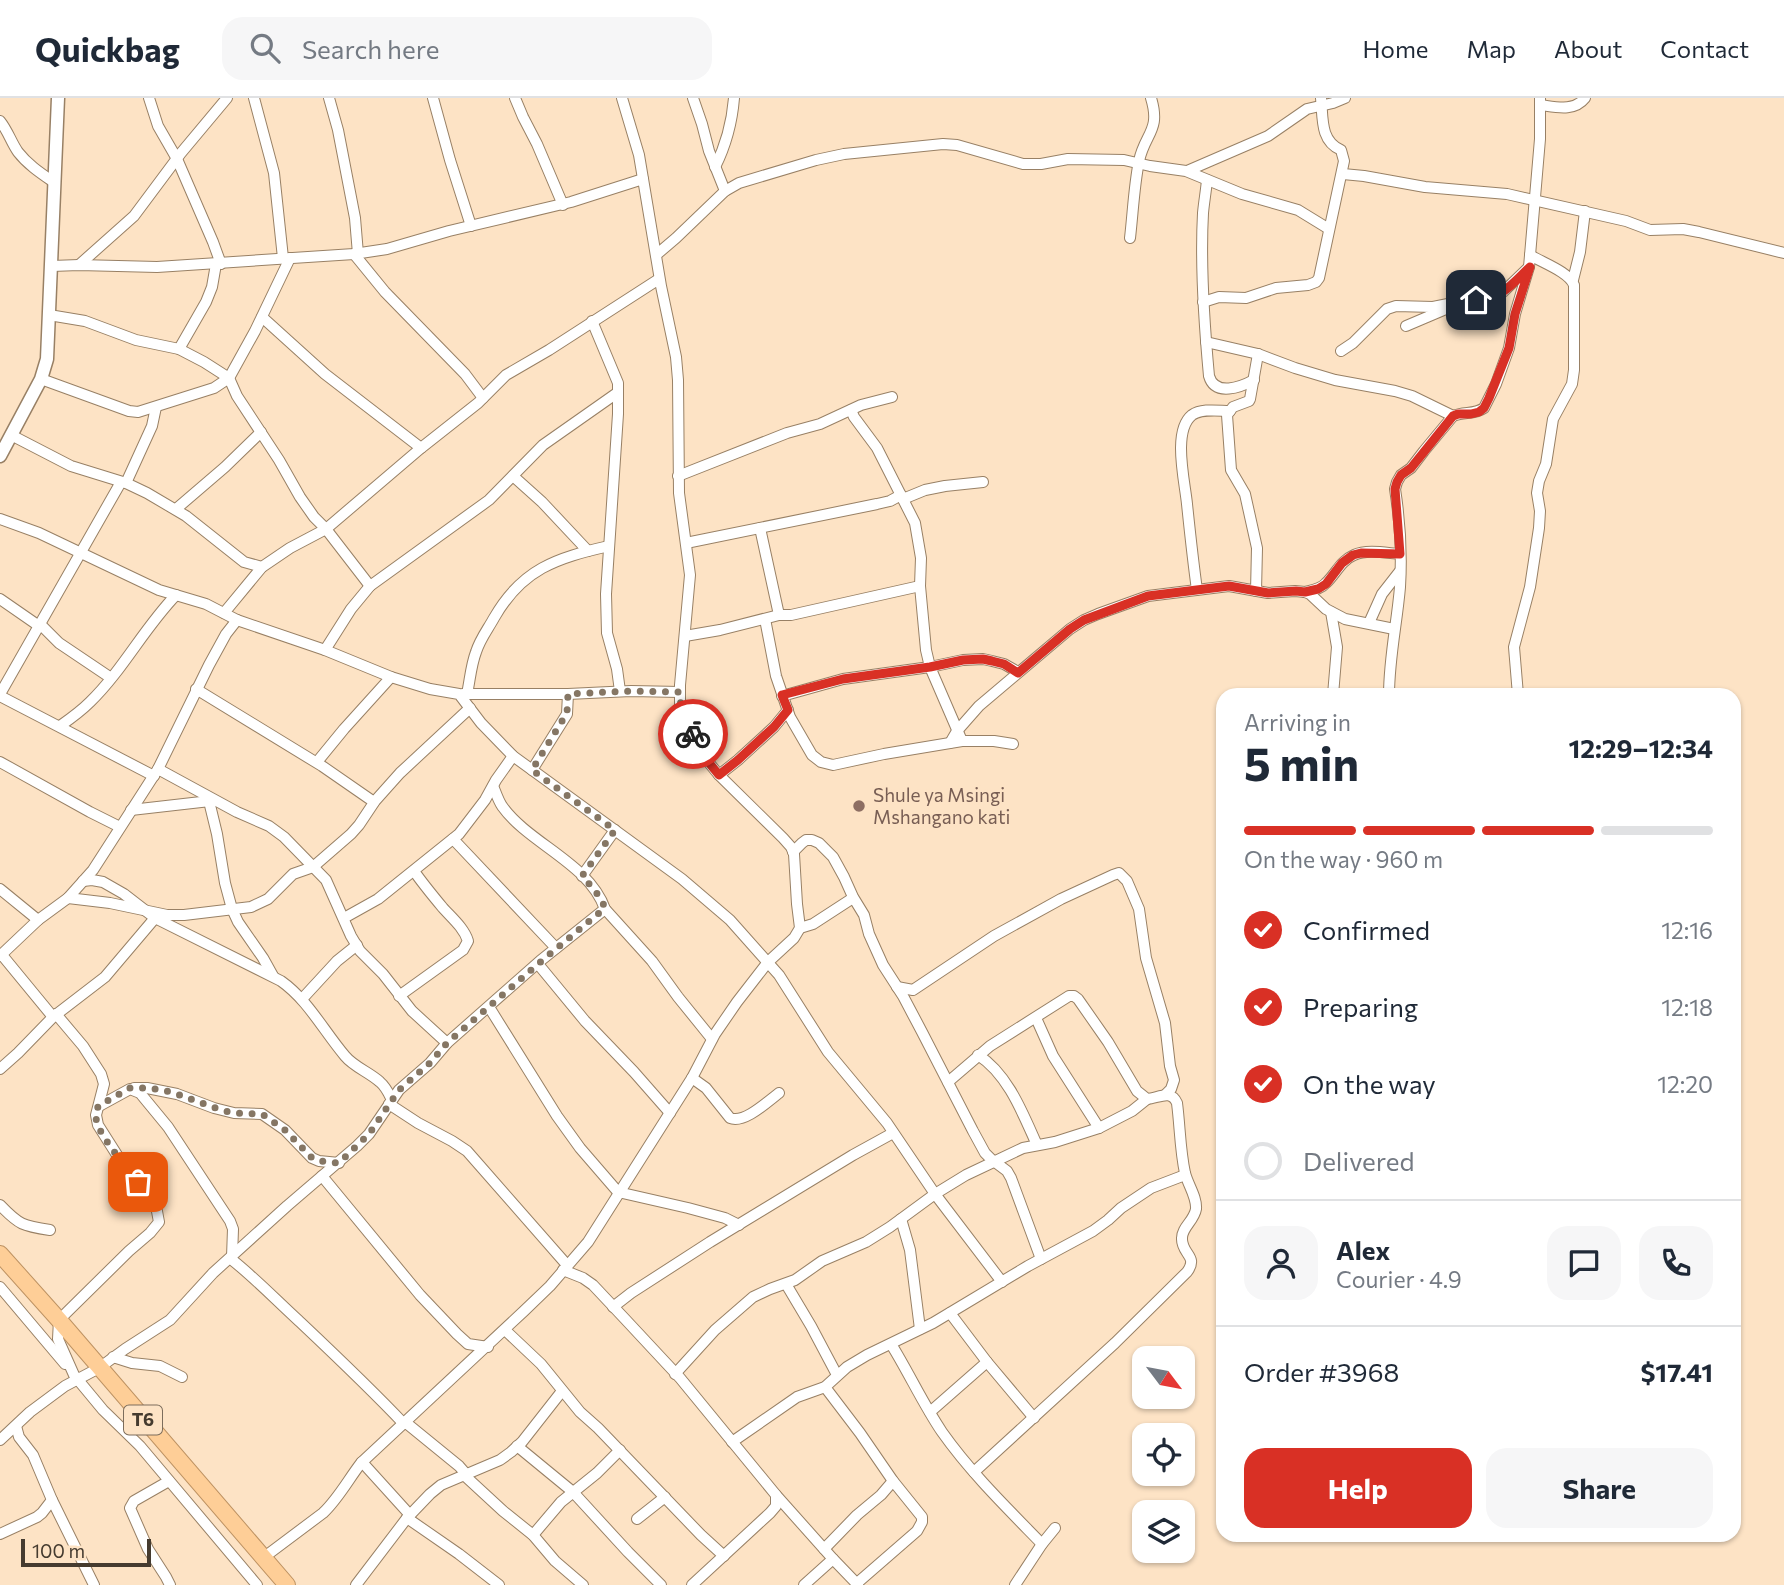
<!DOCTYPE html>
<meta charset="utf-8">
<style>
body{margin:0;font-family:Commissioner,sans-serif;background:#f6f6f7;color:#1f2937;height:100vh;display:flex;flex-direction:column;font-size:26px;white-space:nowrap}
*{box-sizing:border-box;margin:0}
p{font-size:23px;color:#747a83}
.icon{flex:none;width:38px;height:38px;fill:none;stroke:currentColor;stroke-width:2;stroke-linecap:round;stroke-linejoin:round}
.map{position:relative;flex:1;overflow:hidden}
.details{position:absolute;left:1216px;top:590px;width:525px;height:854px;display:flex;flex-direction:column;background:#fff;border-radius:21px;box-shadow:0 2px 5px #0004}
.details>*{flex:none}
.needle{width:46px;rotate:122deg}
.tools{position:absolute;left:1132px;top:1248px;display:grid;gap:14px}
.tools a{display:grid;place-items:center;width:63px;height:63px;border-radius:14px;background:#fff;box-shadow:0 2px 5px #0004;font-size:35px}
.scale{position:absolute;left:21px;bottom:18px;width:130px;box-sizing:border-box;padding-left:7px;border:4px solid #453b2f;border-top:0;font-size:19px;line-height:24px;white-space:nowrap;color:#453b2f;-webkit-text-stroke:5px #fde3c5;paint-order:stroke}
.pin{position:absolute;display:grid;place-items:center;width:60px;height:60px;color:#fff;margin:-30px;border-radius:14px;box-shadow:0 4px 10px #0006}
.courier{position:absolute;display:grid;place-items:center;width:70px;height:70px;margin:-35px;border:5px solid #d93025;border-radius:50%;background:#fff;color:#222;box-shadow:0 2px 9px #0007}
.overview em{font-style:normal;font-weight:700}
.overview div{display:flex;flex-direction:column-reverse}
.overview{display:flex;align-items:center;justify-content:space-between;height:119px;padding:0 28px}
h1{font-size:46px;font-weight:700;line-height:52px}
.bar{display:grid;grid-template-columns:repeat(4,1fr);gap:10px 7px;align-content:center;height:84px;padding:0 28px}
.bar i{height:9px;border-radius:5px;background:#e0e1e3}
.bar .selected{background:#d93025}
.bar p{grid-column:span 4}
.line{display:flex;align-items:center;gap:18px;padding:0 28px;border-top:2px solid #e0e1e3}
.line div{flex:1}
.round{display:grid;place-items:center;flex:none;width:74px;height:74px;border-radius:21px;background:#f6f6f7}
ol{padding:0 28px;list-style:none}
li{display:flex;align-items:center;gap:21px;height:77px}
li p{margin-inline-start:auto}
li .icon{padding:7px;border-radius:50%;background:#d93025;color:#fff;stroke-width:4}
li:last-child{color:#747a83}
li i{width:38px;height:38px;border:4px solid #e0e1e3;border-radius:50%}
.button{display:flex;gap:14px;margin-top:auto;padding:14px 28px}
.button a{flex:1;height:80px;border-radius:21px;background:#d93025;color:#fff;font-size:28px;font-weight:700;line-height:80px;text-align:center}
.button a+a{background:#f6f6f7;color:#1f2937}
header{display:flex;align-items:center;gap:42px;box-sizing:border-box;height:98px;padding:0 35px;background:#fff;border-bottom:2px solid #e0e1e3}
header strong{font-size:33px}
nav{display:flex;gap:38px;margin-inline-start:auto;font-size:24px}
.search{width:490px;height:63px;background:#f6f6f7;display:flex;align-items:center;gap:18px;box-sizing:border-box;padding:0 24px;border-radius:21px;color:#747a83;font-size:26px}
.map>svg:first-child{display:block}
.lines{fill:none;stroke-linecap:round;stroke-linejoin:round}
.minor-casing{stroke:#988065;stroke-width:12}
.tertiary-casing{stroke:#988065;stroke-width:15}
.trunk-casing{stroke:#bd9262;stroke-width:18}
.minor{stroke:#fff;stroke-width:10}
.tertiary{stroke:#fff;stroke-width:12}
.trunk{stroke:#fece97;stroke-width:16}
.done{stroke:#857664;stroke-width:7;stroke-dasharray:0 12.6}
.route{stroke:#d93025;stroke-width:9}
.education-dot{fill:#8d6e63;stroke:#fde3c5;stroke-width:2.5}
.labels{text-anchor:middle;stroke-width:6;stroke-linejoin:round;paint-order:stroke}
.shield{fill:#fde3c5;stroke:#7c6d5c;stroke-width:2}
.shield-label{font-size:18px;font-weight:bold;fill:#453b2f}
.education-label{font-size:19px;fill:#785e54;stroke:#fde3c5;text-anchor:start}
</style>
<header>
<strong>Quickbag</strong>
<div class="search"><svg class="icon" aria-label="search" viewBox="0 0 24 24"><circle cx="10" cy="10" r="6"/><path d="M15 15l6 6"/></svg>Search here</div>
<nav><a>Home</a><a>Map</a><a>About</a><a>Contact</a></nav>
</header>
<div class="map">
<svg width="1784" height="1487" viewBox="0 0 1784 1487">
<rect width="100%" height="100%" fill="#fde3c5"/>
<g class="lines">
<defs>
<g id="minor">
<path d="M149 0 158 28 177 61 213 144 221 166"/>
<path d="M254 0 274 75 283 160"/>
<path d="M329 0 338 32 355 120 358 156"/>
<path d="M433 0 450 62 471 128"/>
<path d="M515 0 523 19 537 46 563 107"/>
<path d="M693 0 702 26 709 53 725 93"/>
<path d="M1540 7C1556 9 1574 14 1585 0"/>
<path d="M0 23C8 33 11 44 18 54 28 67 42 76 55 85"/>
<path d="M715 69C726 47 732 25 734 0"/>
<path d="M1187 73 1268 38 1307 11 1333 5 1345 0"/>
<path d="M1343 76 1364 78 1425 89 1507 96 1626 123 1650 132 1683 131 1699 134 1784 155"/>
<path d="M1207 82C1206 93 1204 104 1203 115 1200 169 1204 224 1209 278 1215 299 1241 289 1254 282"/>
<path d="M1130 140C1133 114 1134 88 1139 63 1145 35 1161 33 1151 0"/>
<path d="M354 156 385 194 465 276 483 300"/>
<path d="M656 157 676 140 725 93 739 85 816 62 844 56 943 46 957 47 1023 66H1041L1068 61 1124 62 1150 68 1186 73 1242 96 1298 112 1329 131"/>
<path d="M79 167 134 118 181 55 227 0"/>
<path d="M52 168 79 167 157 169 354 156 387 151 449 133 571 104 643 81"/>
<path d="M1573 182 1580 154 1585 113"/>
<path d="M1203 204 1219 199 1246 200 1276 190 1308 187 1316 184 1319 180 1344 63 1341 52C1320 43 1323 20 1321 0"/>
<path d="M49 217 85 223 136 242 179 251 204 264 229 280 237 298 279 362 300 399 314 419 326 431 370 488"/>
<path d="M262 219 325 276 421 350"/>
<path d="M592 223 618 285V316L606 496 607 535 617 571 620 593"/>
<path d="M1406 228 1446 211"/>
<path d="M1206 244 1258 256 1295 270 1335 282 1395 293 1412 298 1453 318"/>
<path d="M179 251 206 204 212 189 216 166"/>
<path d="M1341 253 1353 245 1387 211 1396 208 1433 209 1458 204 1490 201 1503 194 1529 169"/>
<path d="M41 281 129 313 138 314 214 290 229 280 255 233 290 160"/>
<path d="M851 312 854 319 877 350 915 425 921 460 920 488 926 552 930 569 962 643"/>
<path d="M11 337 71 368 126 385 147 395 186 418 244 464 262 469"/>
<path d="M513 378 542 404 588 453"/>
<path d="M678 378 787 335 820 326 861 307 892 299"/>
<path d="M126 385 152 328 156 309"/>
<path d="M903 401 925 392 945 388 983 384"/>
<path d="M176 411 225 369 261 334"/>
<path d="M0 421 39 435 159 492 206 506 237 522 325 552 391 579 430 591 459 596 481 625 513 658 682 781 730 822 779 877 828 954 887 1025 935 1096 1002 1184"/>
<path d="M760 430 779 517"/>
<path d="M686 445 877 406 890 403 901 397"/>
<path d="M1197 492C1193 463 1190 435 1187 406 1185 384 1172 333 1192 317 1202 310 1219 313 1230 313"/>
<path d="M1256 493 1257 450 1245 396 1231 372 1227 317 1233 309 1249 303 1250 301 1258 256"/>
<path d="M1305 494C1313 492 1321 491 1326 485 1336 476 1340 463 1354 457 1367 451 1386 455 1400 456"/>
<path d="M0 501 39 528"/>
<path d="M1331 514 1337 549 1333 597"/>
<path d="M224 515 262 469 290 450 326 431 421 350 478 305 506 277 549 252 659 181"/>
<path d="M765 521 776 578 790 619 812 657 821 664 833 667 884 656 962 643H994L1013 646"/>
<path d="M1369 525 1382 496 1400 473"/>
<path d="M40 526 59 545 111 580"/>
<path d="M685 538 720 532 779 517H791L920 488"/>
<path d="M325 552 351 511 370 488 489 402 543 347 617 295"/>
<path d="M196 591 322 668 374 704"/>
<path d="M0 596 121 384"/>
<path d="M463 596H568L631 593 680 594"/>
<path d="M467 596C470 582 471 567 476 554 480 541 488 531 494 520 522 471 556 460 609 448"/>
<path d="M1389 597C1389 560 1397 525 1400 489 1402 457 1400 423 1395 391L1397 384 1401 377 1411 370 1424 353 1453 318C1464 313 1474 317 1484 310L1496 286 1509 250 1515 216 1529 169 1540 41V0"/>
<path d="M1518 597 1514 549 1530 489 1539 430 1540 413 1537 395 1539 383 1546 366 1553 321 1572 286 1574 272V187C1569 174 1543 165 1530 157"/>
<path d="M0 598 154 678"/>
<path d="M782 598 843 581 930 569 963 562 983 561 992 563 1004 566 1018 574"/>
<path d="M60 628C70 621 81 613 90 604 123 572 144 530 176 497"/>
<path d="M950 645 957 633 979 608 1070 531 1084 522 1098 516 1148 498 1229 488 1268 495 1295 493 1305 494 1310 496 1326 511 1345 521 1394 531"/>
<path d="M0 664 90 714 120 729"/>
<path d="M317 664 344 631 391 579"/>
<path d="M158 671 237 714 269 728 284 739 326 782 351 838 360 853 383 876 412 913 447 945"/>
<path d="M532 672 567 616 568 596"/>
<path d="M719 677 738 662 774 629 788 612"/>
<path d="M493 688C496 695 498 702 502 708 529 746 589 765 605 811L652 863 678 899 712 941"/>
<path d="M208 699 217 736 225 785 232 811 238 824 263 860 273 878"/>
<path d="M131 712 210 703"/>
<path d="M453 741 556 850"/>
<path d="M793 754 802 745 806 742H812L819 745 833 759 844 779 853 799 864 817 869 836 883 867 903 898 922 934 973 1033 985 1055 991 1061 1007 1073 1011 1080 1041 1161"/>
<path d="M582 778 615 732"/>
<path d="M83 783 92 782 103 784 124 796 155 820 281 883C308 902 323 932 345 958 354 969 369 974 380 984 386 989 389 996 392 1002"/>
<path d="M0 791 38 822"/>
<path d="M68 800 110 805 167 817H184L251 809 268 801 293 776 313 769 351 736 359 727 375 703 400 675 470 610"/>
<path d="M344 820 378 801 459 736 485 702 496 682 513 658"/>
<path d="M800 830 813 826 853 800"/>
<path d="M2 857 53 919"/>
<path d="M0 858 38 822 68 800 93 772 158 671 209 567 226 536 237 522"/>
<path d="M538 866 585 923 634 974 670 1015"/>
<path d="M897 889 913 892 994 838 1061 801 1113 777 1119 775 1127 783 1139 811 1146 860 1165 925 1170 968 1174 982 1171 991 1165 997"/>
<path d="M399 898 463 852 468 843C464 830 452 820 443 810 433 798 423 786 414 773"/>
<path d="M302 901 337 863 357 847"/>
<path d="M489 909 557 1018 580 1050 618 1094 688 1110 725 1120 739 1127"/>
<path d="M56 916 83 948 101 976 104 986 96 1017 98 1027 124 1068 154 1103 156 1108 159 1124 150 1135 129 1153 59 1222 58 1241 74 1277 103 1312 140 1348 257 1487"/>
<path d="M1036 920 1053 958 1099 1030"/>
<path d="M978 957C1008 976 1023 1016 1037 1047"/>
<path d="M0 971 18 955 53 919 105 879 155 820"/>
<path d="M692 980 706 990 730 1020C744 1026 767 1004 779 995"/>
<path d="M948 984 990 948 1069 898H1074L1078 901 1108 944 1137 993 1147 1001C1159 1000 1171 991 1177 1005 1180 1028 1180 1052 1185 1075 1188 1087 1197 1099 1196 1111 1194 1123 1182 1129 1182 1140 1181 1156 1199 1158 1187 1174L1115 1245 974 1374"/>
<path d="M134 990H147L177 996 214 1010 234 1015 262 1016 285 1032 312 1060 319 1063 339 1065"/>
<path d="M389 1006 418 1025 452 1043 467 1053 567 1167"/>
<path d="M99 1008 130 991 140 995 168 1029 230 1123 233 1131 232 1159"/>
<path d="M322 1078 420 1197 457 1236 468 1246 488 1249"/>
<path d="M0 1107C19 1127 23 1128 50 1132"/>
<path d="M901 1121 910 1152 920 1231"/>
<path d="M231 1161C255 1180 276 1202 299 1223 335 1257 370 1290 404 1326"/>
<path d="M563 1172 583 1180 593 1187 625 1221 680 1280 776 1397 833 1461 858 1487"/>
<path d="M786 1186 811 1228 837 1277"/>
<path d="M0 1189 65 1266"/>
<path d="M613 1209 631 1195 710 1144 853 1057 893 1035"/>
<path d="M950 1215 987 1264 1034 1320"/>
<path d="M505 1232 541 1266 580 1314 598 1330 701 1437 724 1458"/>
<path d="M891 1246C909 1275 923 1306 942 1334 971 1375 1007 1410 1042 1446"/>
<path d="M113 1259 132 1265 160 1268 182 1279"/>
<path d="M675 1276 715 1232 753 1199 770 1191 795 1182 822 1163 866 1144 890 1129 935 1096 966 1077 1023 1050 1055 1044 1099 1030 1132 1013 1147 1001"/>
<path d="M825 1289 860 1335 893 1383 922 1419V1424L917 1433 856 1486"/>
<path d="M930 1314 987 1264"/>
<path d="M405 1324 459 1368 466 1376"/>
<path d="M16 1328 19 1339 33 1357 52 1402 94 1487"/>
<path d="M0 1342 30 1314 65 1288 99 1270 125 1251 170 1222 213 1175 287 1108 357 1048 369 1036 399 992 430 965 447 945 540 863 605 811"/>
<path d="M732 1344 797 1299 825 1289 847 1269 867 1257 933 1225 1028 1168 1093 1133 1108 1122 1121 1110 1151 1090 1185 1077"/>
<path d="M517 1348 573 1394 628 1454 661 1487"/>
<path d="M362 1364 410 1417"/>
<path d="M464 1377 503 1413 533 1437 555 1463 583 1487"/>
<path d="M169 1383 134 1403 130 1410 148 1451 166 1479 170 1487"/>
<path d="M407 1420 459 1456 499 1487"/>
<path d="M637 1421 665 1399"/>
<path d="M0 1436 37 1419 42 1415 52 1402"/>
<path d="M533 1437 561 1404 597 1375 620 1352"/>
<path d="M824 1451 857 1417 881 1397 893 1383"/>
<path d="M263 1460 323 1415C338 1401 348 1382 361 1365L524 1213 550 1188 588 1144 692 980 715 936 737 904 768 864 794 840 800 830 797 806 794 756 791 749 783 740 719 677 710 666 683 619 680 606V587L690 477 679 395 678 282 676 259 661 188 639 57 622 0"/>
<path d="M356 1487 407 1420 430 1396 441 1387 500 1362 511 1354 522 1344 562 1293"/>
<path d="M692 1487 770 1415 776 1408V1397"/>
<path d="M804 1487 833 1461"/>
<path d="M1015 1487 1042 1446 1055 1430"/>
</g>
<path id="tertiary" d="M0 358 41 281 47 261 58 0"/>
<path id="trunk" d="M0 1156 59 1222 287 1487"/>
</defs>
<use href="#minor" class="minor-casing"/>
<use href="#tertiary" class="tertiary-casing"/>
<use href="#trunk" class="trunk-casing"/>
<use href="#minor" class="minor"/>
<use href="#tertiary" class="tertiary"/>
<use href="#trunk" class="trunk"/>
</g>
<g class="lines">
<path class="done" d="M138 1084C127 1071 102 1040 97 1025 95 1019 97 1014 98 1008L130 990H147L163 992 177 996 221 1012 234 1015 262 1016 285 1032 312 1060 319 1063 339 1065 369 1036 399 992 430 965 447 945 538 866 605 810C600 797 591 788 582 778L615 732 532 672 567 615 568 596 631 593 680 594C680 612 684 621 693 636"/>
<path class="route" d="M693 636 710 666 719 677 738 662 774 629 788 612 782 597 843 581 930 569 963 562 983 561 992 563 1004 566 1018 575 1070 531 1084 522 1148 498 1229 488 1268 495 1296 493 1305 494 1318 491 1326 486 1342 465 1353 457 1361 455 1400 456 1395 391 1397 384 1401 377 1411 370 1453 318 1458 316H1471L1479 314 1484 310 1489 300 1509 250 1515 216 1530 169C1513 185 1501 202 1476 202"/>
</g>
<circle class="education-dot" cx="859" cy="708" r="7"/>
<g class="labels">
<rect class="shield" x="124" y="1307.5" width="38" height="29" rx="5"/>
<g class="shield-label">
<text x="143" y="1328">T6</text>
</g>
<g class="education-label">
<text x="873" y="704">Shule ya Msingi<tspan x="873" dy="22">Mshangano kati</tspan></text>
</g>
</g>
</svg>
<div class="tools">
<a><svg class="needle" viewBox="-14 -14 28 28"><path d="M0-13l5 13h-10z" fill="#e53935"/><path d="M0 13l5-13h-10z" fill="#747a83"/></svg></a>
<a><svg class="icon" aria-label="locate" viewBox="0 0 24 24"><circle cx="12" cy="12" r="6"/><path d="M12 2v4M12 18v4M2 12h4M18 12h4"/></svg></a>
<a><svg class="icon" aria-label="layers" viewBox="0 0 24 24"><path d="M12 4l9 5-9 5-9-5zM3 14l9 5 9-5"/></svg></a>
</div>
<div class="scale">100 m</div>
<div class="pin" style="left:138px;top:1084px;background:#ea580c"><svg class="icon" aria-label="bag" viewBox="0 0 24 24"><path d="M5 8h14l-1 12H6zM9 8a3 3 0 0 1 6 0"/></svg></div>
<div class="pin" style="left:1476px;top:202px;background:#1f2937"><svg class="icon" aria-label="home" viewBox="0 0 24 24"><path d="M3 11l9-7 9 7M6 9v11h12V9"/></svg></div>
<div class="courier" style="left:693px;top:636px"><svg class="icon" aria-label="bike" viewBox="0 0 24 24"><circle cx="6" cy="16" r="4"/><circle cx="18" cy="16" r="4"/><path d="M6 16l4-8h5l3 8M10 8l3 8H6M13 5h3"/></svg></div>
<section class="details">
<div class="overview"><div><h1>5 min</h1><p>Arriving in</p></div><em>12:29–12:34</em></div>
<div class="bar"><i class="selected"></i><i class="selected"></i><i class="selected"></i><i></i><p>On the way · 960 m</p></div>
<ol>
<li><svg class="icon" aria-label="check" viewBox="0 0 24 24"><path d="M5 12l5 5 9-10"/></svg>Confirmed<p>12:16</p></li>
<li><svg class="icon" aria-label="check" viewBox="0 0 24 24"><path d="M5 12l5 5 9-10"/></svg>Preparing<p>12:18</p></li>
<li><svg class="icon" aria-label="check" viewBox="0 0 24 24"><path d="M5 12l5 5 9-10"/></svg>On the way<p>12:20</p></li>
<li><i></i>Delivered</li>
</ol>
<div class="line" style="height:126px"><a class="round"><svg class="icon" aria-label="person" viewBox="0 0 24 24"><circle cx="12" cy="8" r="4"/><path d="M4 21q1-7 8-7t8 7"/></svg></a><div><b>Alex</b><p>Courier · 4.9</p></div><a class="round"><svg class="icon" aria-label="chat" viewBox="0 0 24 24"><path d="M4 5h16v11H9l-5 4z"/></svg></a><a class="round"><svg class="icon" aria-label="phone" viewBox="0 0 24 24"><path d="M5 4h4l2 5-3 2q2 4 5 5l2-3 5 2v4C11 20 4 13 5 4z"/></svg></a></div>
<div class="line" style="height:91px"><div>Order #3968</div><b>$17.41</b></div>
<div class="button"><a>Help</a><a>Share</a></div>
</section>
</div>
